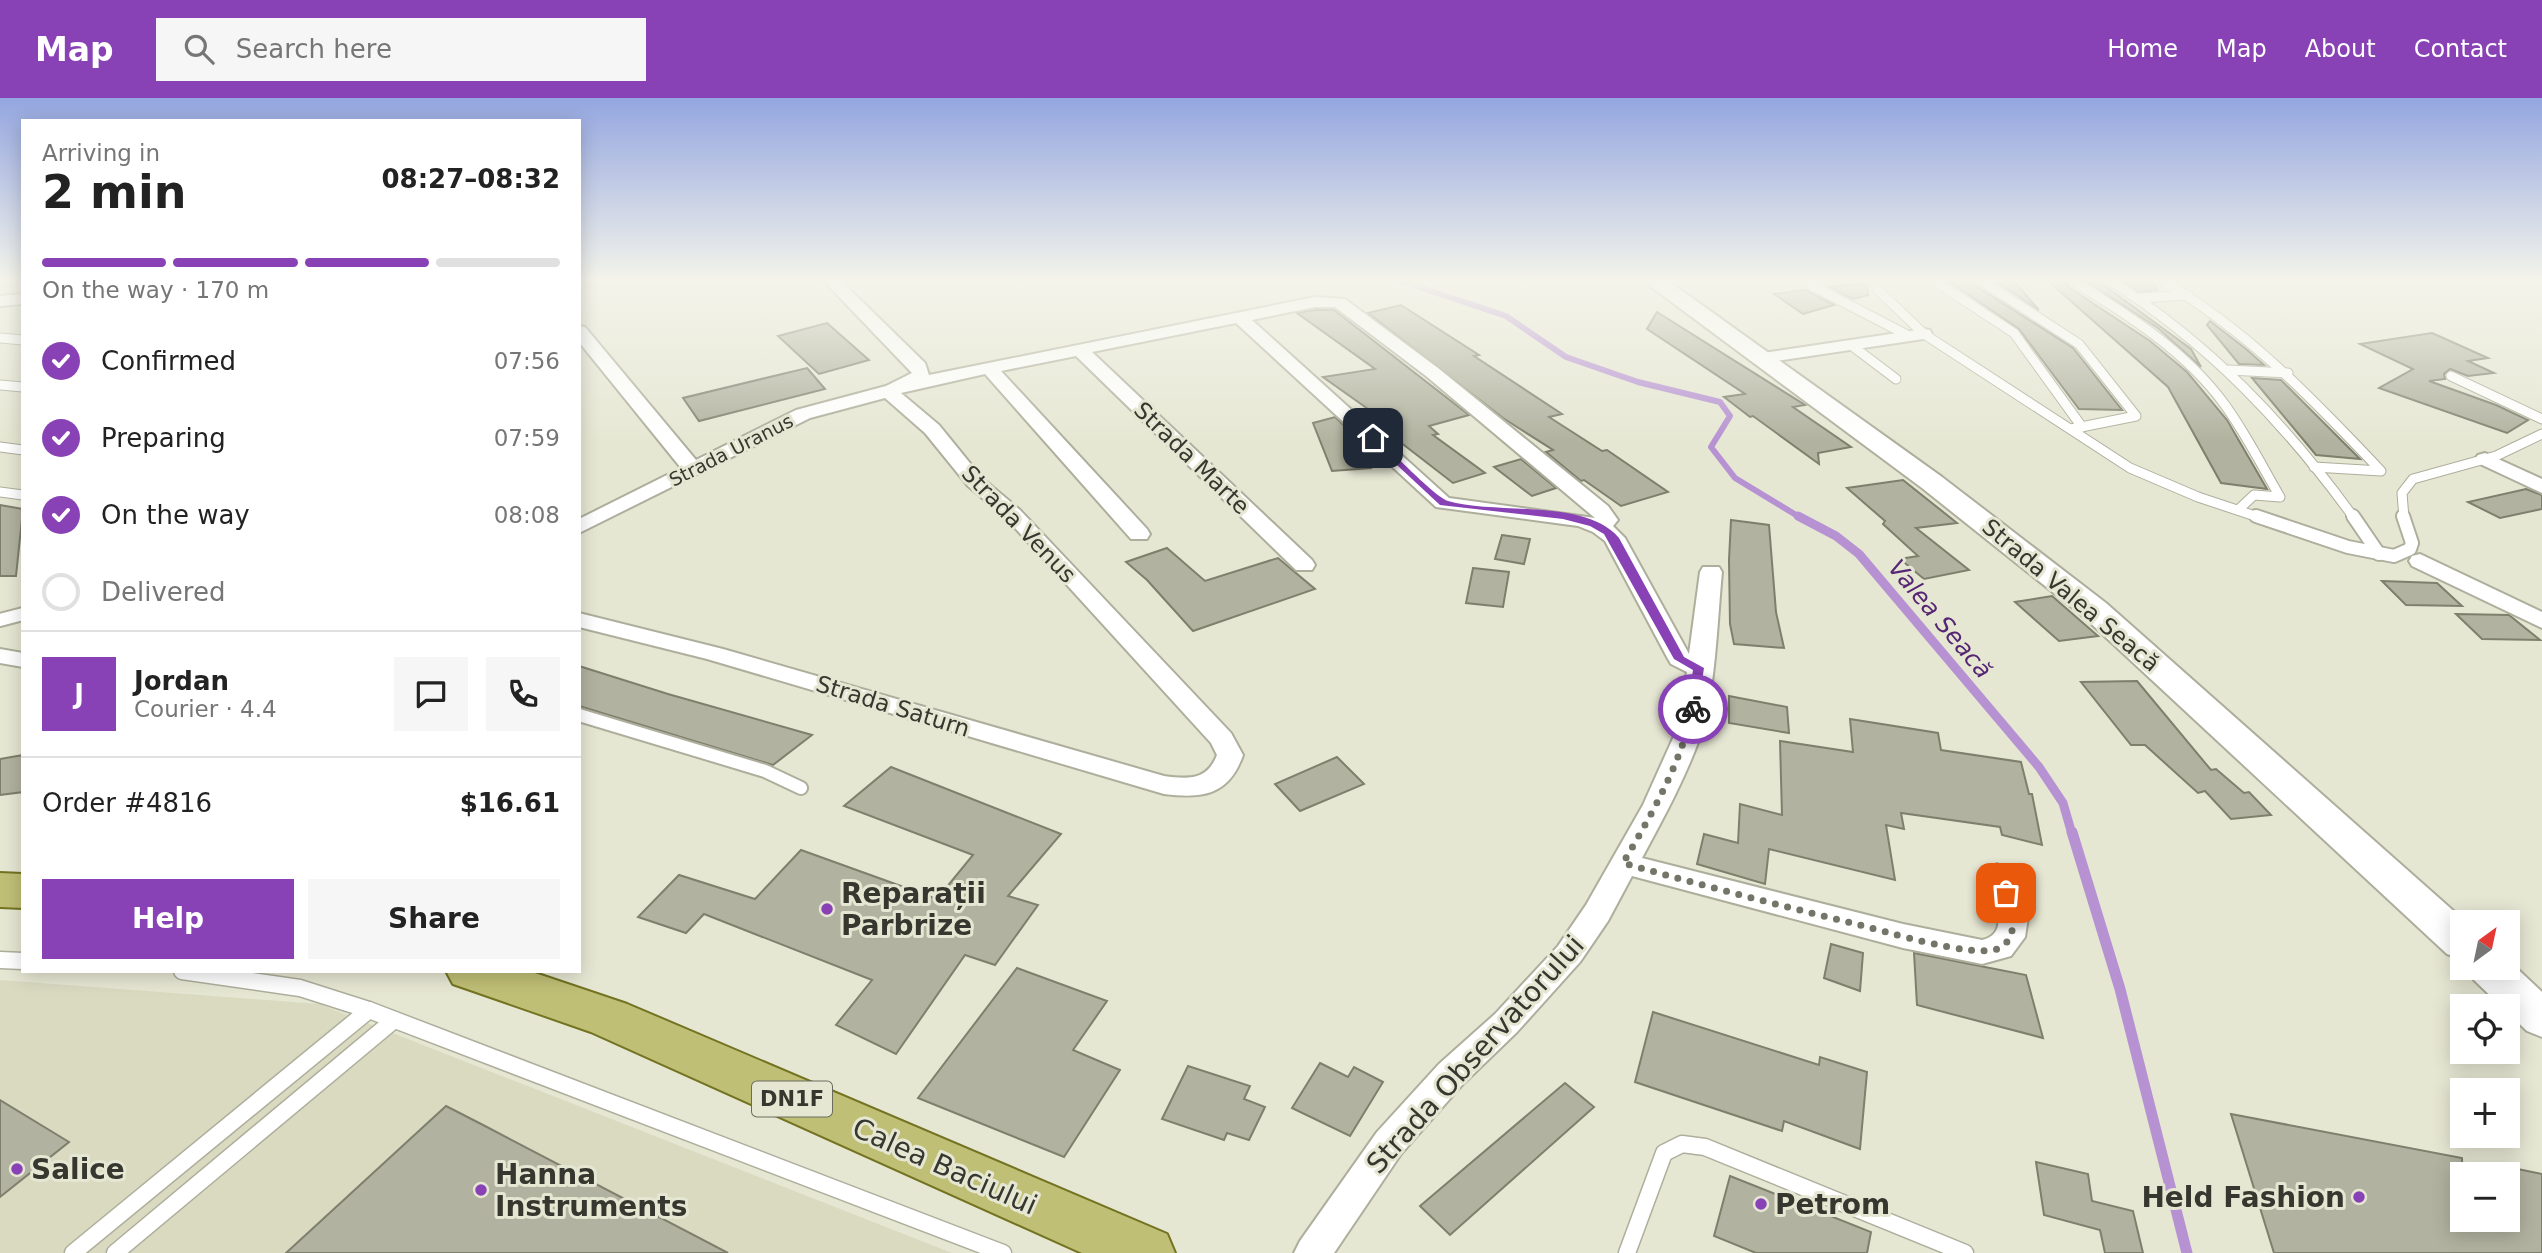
<!DOCTYPE html>
<meta charset="utf-8">
<style>
body{margin:0;font-family:"DejaVu Sans",sans-serif;background:#f6f6f6;color:#222;height:100vh;display:flex;flex-direction:column;font-size:26px;white-space:nowrap}
*{box-sizing:border-box;margin:0}
p{font-size:23px;color:#767676}
.icon{flex:none;width:38px;height:38px;fill:none;stroke:currentColor;stroke-width:2;stroke-linecap:round;stroke-linejoin:round}
.map{position:relative;flex:1;overflow:hidden}
.sheet{position:absolute;left:21px;top:21px;width:560px;height:854px;display:flex;flex-direction:column;background:#fff;border-radius:0px;box-shadow:0 4px 18px #0003}
.sheet>*{flex:none}
.needle{width:46px;rotate:33deg}
.tools{position:absolute;left:2450px;top:812px;display:grid;gap:14px}
.tools a{display:grid;place-items:center;width:70px;height:70px;border-radius:0px;background:#fff;box-shadow:0 4px 18px #0003;font-size:35px}
.pin{position:absolute;display:grid;place-items:center;width:60px;height:60px;color:#fff;margin:-30px;border-radius:14px;box-shadow:0 4px 10px #0006}
.courier{position:absolute;display:grid;place-items:center;width:70px;height:70px;margin:-35px;border:5px solid #8942b5;border-radius:50%;background:#fff;color:#222;box-shadow:0 2px 9px #0007}
.headline em{font-style:normal;font-weight:600}
.headline div{display:flex;flex-direction:column-reverse}
.headline{display:flex;align-items:center;justify-content:space-between;height:119px;padding:0 21px}
h1{font-size:46px;font-weight:600;line-height:52px}
.bar{display:grid;grid-template-columns:repeat(4,1fr);gap:10px 7px;align-content:center;height:84px;padding:0 21px}
.bar i{height:9px;border-radius:5px;background:#e0e0e0}
.bar .active{background:#8942b5}
.bar p{grid-column:span 4}
.line{display:flex;align-items:center;gap:18px;padding:0 21px;border-top:2px solid #e0e0e0}
.line div{flex:1}
.round{display:grid;place-items:center;flex:none;width:74px;height:74px;border-radius:0px;background:#f6f6f6}
ol{padding:0 21px;list-style:none}
li{display:flex;align-items:center;gap:21px;height:77px}
li p{margin-inline-start:auto}
li .icon{padding:7px;border-radius:50%;background:#8942b5;color:#fff;stroke-width:4}
li:last-child{color:#767676}
li i{width:38px;height:38px;border:4px solid #e0e0e0;border-radius:50%}
.primary-button{display:flex;gap:14px;margin-top:auto;padding:14px 21px}
.primary-button a{flex:1;height:80px;border-radius:0px;background:#8942b5;color:#fff;font-size:28px;font-weight:600;line-height:80px;text-align:center}
.primary-button a+a{background:#f6f6f6;color:#222}
header{display:flex;align-items:center;gap:42px;box-sizing:border-box;height:98px;padding:0 35px;background:#8942b5;color:#fff}
header strong{font-size:33px}
nav{display:flex;gap:38px;margin-inline-start:auto;font-size:24px}
.search{width:490px;height:63px;background:#f6f6f6;display:flex;align-items:center;gap:18px;box-sizing:border-box;padding:0 24px;border-radius:0px;color:#767676;font-size:26px}
.map>svg:first-child{display:block}
.built{fill:#d9dac0}
.lines{fill:none;stroke-linecap:round;stroke-linejoin:round}
.stream-far2{stroke:#b792d3;stroke-width:6}
.stream-far1{stroke:#b792d3;stroke-width:9}
.stream{stroke:#b792d3;stroke-width:11}
.building{fill:#b1b29f;stroke:#7e7f6d;stroke-width:2}
.service-far2-casing{stroke:#aeae9c;stroke-width:11}
.service-far1-casing{stroke:#aeae9c;stroke-width:16}
.service-casing{stroke:#aeae9c;stroke-width:19}
.minor-casing{stroke:#aeae9c;stroke-width:4}
.secondary-casing{stroke:#aeae9c;stroke-width:4}
.primary-casing{stroke:#737321;stroke-width:4}
.service-far2{stroke:#fff;stroke-width:9}
.service-far1{stroke:#fff;stroke-width:12}
.service{stroke:#fff;stroke-width:16}
.minor{fill:#fff;fill-rule:evenodd}
.secondary{fill:#fff;fill-rule:evenodd}
.primary{fill:#bfbf76;fill-rule:evenodd}
.route{fill:#8942b5}
.done{stroke:#747568;stroke-width:7;stroke-dasharray:0 12.6}
.poi-dot{fill:#8942b5;stroke:#e6e7d3;stroke-width:2.5}
.labels{text-anchor:middle;stroke-width:6;stroke-linejoin:round;paint-order:stroke}
.far-street-label{font-size:19px;fill:#36372f;stroke:#e6e7d3}
.shield{fill:#e6e7d3;stroke:#6b6c60;stroke-width:2}
.shield-label{font-size:21px;font-weight:bold;fill:#36372f}
.street-label{font-size:23px;fill:#36372f;stroke:#e6e7d3}
.water-label{font-size:24px;font-style:italic;fill:#562573;stroke:#e6e7d3}
.near-poi-label{font-size:28px;font-weight:bold;fill:#36372f;stroke:#e6e7d3;text-anchor:start}
.near-street-label{font-size:28px;fill:#36372f;stroke:#e6e7d3}
</style>
<header>
<strong>Map</strong>
<div class="search"><svg class="icon" aria-label="search" viewBox="0 0 24 24"><circle cx="10" cy="10" r="6"/><path d="M15 15l6 6"/></svg>Search here</div>
<nav><a>Home</a><a>Map</a><a>About</a><a>Contact</a></nav>
</header>
<div class="map">
<svg width="2542" height="1155" viewBox="0 0 2542 1155">
<rect width="100%" height="100%" fill="#e6e7d3"/>
<path class="built" d="M0 882 319 906 952 1155H0Z"/>
<g class="lines">
<path class="stream-far2" d="M1398 182 1506 218 1566 259 1638 284 1720 304 1730 318 1711 349 1735 380 1801 420"/>
<path class="stream-far1" d="M1798 418 1836 438 1859 456 2039 669 2063 705 2072 736"/>
<path class="stream" d="M2072 734 2120 891 2187 1155"/>
</g>
<g class="building">
<path d="M1947 182H1973L1976 188 2073 250 2122 312 2079 311 2019 231Z"/>
<path d="M1994 182H2013L2039 212Z"/>
<path d="M2047 182H2064L2067 188 2150 243 2187 274 2227 322 2267 391 2221 385 2168 289Z"/>
<path d="M2085 182H2102L2105 188 2191 251 2201 269 2159 231Z"/>
<path d="M2122 182H2152L2157 192 2139 194Z"/>
<path d="M1866 185 1868 197 1853 201 1830 189Z"/>
<path d="M1805 192 1834 207 1803 216 1774 196Z"/>
<path d="M1401 207 1479 257 1474 258 1562 316 1549 319 1602 353 1607 352 1668 394 1621 408 1584 382 1581 383 1546 354 1553 352 1503 320 1368 215Z"/>
<path d="M1315 212H1334L1469 317 1429 328 1438 336 1433 337 1485 375 1453 385 1360 313 1368 311 1323 279 1375 271 1297 215Z"/>
<path d="M1657 214 1805 307 1793 309 1851 349 1818 355 1819 366 1753 318 1750 319 1724 299 1745 296 1647 231Z"/>
<path d="M2210 223 2246 251 2264 267 2239 266 2207 227Z"/>
<path d="M827 225 869 262 819 276 778 238Z"/>
<path d="M2432 235 2488 260 2468 263 2494 275 2468 278 2450 271 2444 276 2445 281 2429 283 2496 307 2528 322 2507 335 2379 290 2413 271 2360 246Z"/>
<path d="M807 270 825 291 699 323 683 300Z"/>
<path d="M2252 280 2281 282 2360 361 2316 357Z"/>
<path d="M1335 319 1357 340 1371 370 1332 373 1313 325Z"/>
<path d="M1521 361 1556 390 1532 398 1494 369Z"/>
<path d="M1903 382 1957 425 1916 430 1969 472 1924 481 1900 461 1918 458 1883 426 1885 423 1847 390Z"/>
<path d="M2526 391 2542 397V411L2500 420 2468 404Z"/>
<path d="M0 407 23 411 16 478H0Z"/>
<path d="M1731 422 1769 427 1776 514 1784 550 1734 546 1730 526 1729 462Z"/>
<path d="M1502 437 1530 441 1524 466 1495 461Z"/>
<path d="M1167 450 1205 483 1278 460 1315 491 1193 533 1147 482 1126 464Z"/>
<path d="M1473 470 1509 474 1503 509 1466 505Z"/>
<path d="M2382 483 2437 485 2462 508 2406 507Z"/>
<path d="M2052 498 2098 538 2059 543 2015 504Z"/>
<path d="M2456 516 2509 517 2540 542 2482 541Z"/>
<path d="M579 568 668 596 812 637 773 667 579 608Z"/>
<path d="M2137 583 2211 672 2216 671 2244 695 2249 694 2271 717 2231 721 2205 693 2198 695 2145 647H2131L2081 584Z"/>
<path d="M1729 598 1787 609 1789 635 1729 625Z"/>
<path d="M1850 621 1938 635 1941 652 2021 664 2029 696H2032L2042 747 2002 737 2000 729 1901 715 1904 731 1886 727 1895 782 1769 751 1765 786 1697 766 1704 736 1738 745 1740 706 1782 717 1780 643 1853 654Z"/>
<path d="M23 657V694L0 697V661Z"/>
<path d="M1337 659 1364 686 1300 713 1275 686Z"/>
<path d="M891 669 1061 736 1008 798 1038 807 995 867 965 857 896 956 836 927 872 882 704 816 686 835 638 819 679 777 755 801 801 752 937 801 973 757 844 708Z"/>
<path d="M1831 846 1863 855 1860 893 1824 880Z"/>
<path d="M1914 855 2026 877 2043 940 1917 907Z"/>
<path d="M1017 870 1107 903 1073 952 1120 972 1064 1059 918 1000Z"/>
<path d="M1653 914 1819 967 1820 959 1867 974 1860 1051 1784 1023 1782 1033 1635 984Z"/>
<path d="M1320 965 1348 979 1354 969 1383 984 1350 1038 1292 1010Z"/>
<path d="M1188 968 1250 988 1244 1001 1265 1009 1249 1042 1227 1035 1224 1042 1162 1021Z"/>
<path d="M1565 985 1594 1009 1450 1137 1420 1108Z"/>
<path d="M0 1002 69 1044 0 1099Z"/>
<path d="M446 1008 485 1028 728 1155H286Z"/>
<path d="M2231 1016 2462 1060V1122H2508V1069L2542 1076V1155H2274Z"/>
<path d="M2036 1064 2088 1076 2092 1103 2133 1113 2143 1155H2105L2100 1132 2044 1117Z"/>
<path d="M1730 1078 1871 1134 1867 1155H1756L1714 1138Z"/>
</g>
<g class="lines">
<defs>
<g id="service-far2">
<path d="M1801 182 1909 238"/>
<path d="M1933 182 2014 235 2082 329"/>
<path d="M1980 182 2079 246 2136 318 2071 331"/>
<path d="M2071 182C2127 216 2186 253 2225 307 2246 336 2262 368 2280 399L2254 397 2238 412"/>
<path d="M2109 182C2208 244 2286 326 2354 420"/>
<path d="M2161 182C2247 232 2313 301 2381 373L2314 369"/>
<path d="M1878 192 1924 236 2130 370 2198 399 2261 420"/>
<path d="M2141 200 2188 197"/>
<path d="M0 240 23 242"/>
<path d="M1851 247 1896 281"/>
<path d="M2229 272 2288 275"/>
<path d="M2451 278 2542 321"/>
<path d="M0 287 23 289"/>
<path d="M0 349 23 352"/>
<path d="M0 394 23 397"/>
<path d="M2404 420 2402 395 2413 381 2496 358 2542 336"/>
</g>
<g id="service-far1">
<path d="M2256 418 2348 449 2394 458 2410 451 2412 445 2403 418"/>
<path d="M2353 418 2379 456"/>
<path d="M0 522 23 516"/>
<path d="M579 617 765 673 801 690"/>
</g>
<g id="service">
<path d="M0 862 23 863"/>
<path d="M182 873 300 890 369 912 1003 1155"/>
<path d="M73 1155 369 912"/>
<path d="M115 1155 394 922"/>
<path d="M1627 1155 1664 1055 1682 1046 1705 1049 1965 1155"/>
</g>
<g id="minor">
<path d="M823 182H840L925 265 929 277 1315 199 1345 201 1438 270 1608 408 1618 422 1613 428 1625 440 1689 556 1700 474 1703 469H1719L1722 474C1717 525 1716 591 1700 639 1685 681 1663 721 1642 760L1903 826 1982 842C2014 835 1991 795 1983 777L1987 770 1997 766 2007 770 2029 813 2025 839 2011 858 1982 866 1903 850 1632 778 1608 823 1580 864 1517 934 1463 986 1401 1056 1334 1155H1294L1300 1143 1377 1034 1439 966 1495 916 1558 848 1586 807 1643 707 1674 638 1687 574 1671 566 1668 561 1605 443 1593 434 1578 428 1436 409 1236 225 1092 254 1312 462 1315 467 1312 472H1296L1076 258 1001 273 1147 431 1150 436 1147 441H1131L985 276 901 295 939 327 982 380 1020 412 1231 635 1243 657C1229 697 1203 701 1164 696L707 561 579 529V515L723 551 1164 678C1188 681 1207 683 1217 657L1211 645 1006 420 968 388 925 335 885 300 810 320 579 435V421L681 370 579 244V228L585 229 696 362 796 312 886 288 912 275ZM1315 209H1335L1426 278 1595 420 1449 400 1252 222Z"/>
<path d="M23 196V206L0 208V198Z"/>
<path d="M1924 231 1930 232 1932 236 1930 240 1763 265 1754 260 1763 255Z"/>
<path d="M2485 355 2542 381V395L2478 365 2475 361 2478 357Z"/>
<path d="M2420 456 2542 514V530L2412 468 2409 463 2412 458Z"/>
<path d="M0 551 23 555V569L0 565Z"/>
</g>
<g id="secondary">
<path d="M1642 182H1667L1942 379 2106 505 2466 824H2462V861L2447 856 2084 519 1922 390Z"/>
<path d="M2508 862 2542 894V939L2527 933 2508 915V908H2501L2474 882 2468 870H2508Z"/>
</g>
<g id="primary">
<path d="M0 775 23 776V810L0 809Z"/>
<path d="M446 873H529L627 906 1167 1136 1175 1155H1082L591 934 453 886Z"/>
</g>
</defs>
<use href="#service-far2" class="service-far2-casing"/>
<use href="#service-far1" class="service-far1-casing"/>
<use href="#service" class="service-casing"/>
<use href="#minor" class="minor-casing"/>
<use href="#secondary" class="secondary-casing"/>
<use href="#primary" class="primary-casing"/>
<use href="#service-far2" class="service-far2"/>
<use href="#service-far1" class="service-far1"/>
<use href="#service" class="service"/>
<use href="#minor" class="minor"/>
<use href="#secondary" class="secondary"/>
<use href="#primary" class="primary"/>
</g>
<linearGradient id="sky" x2="0" y2="1"><stop stop-color="#94a6e0"/><stop offset="0.53" stop-color="#f4f4eb"/><stop offset="1" stop-color="#f4f4eb" stop-opacity="0"/></linearGradient>
<rect width="2542" height="344" fill="url(#sky)"/>
<path class="route" d="M1370 338H1376C1389 351 1435 399 1448 403 1494 417 1586 400 1619 440L1684 559 1704 570 1697 614 1693 615 1687 611 1693 572 1674 561 1604 436 1590 428 1563 421 1440 407 1370 342Z"/>
<g class="lines">
<path class="done" d="M1693 611C1680 667 1652 716 1623 765 1700 787 1778 807 1856 826 1885 833 1971 860 1997 851 2020 842 2013 812 2006 795"/>
</g>
<g class="poi-dot">
<circle cx="827" cy="811" r="7"/>
<circle cx="17" cy="1071" r="7"/>
<circle cx="481" cy="1092" r="7"/>
<circle cx="2359" cy="1099" r="7"/>
<circle cx="1761" cy="1106" r="7"/>
</g>
<g class="labels">
<g class="far-street-label">
<text transform="translate(731 352) rotate(-27)" y="7">Strada Uranus</text>
</g>
<rect class="shield" x="752" y="983.5" width="80" height="35" rx="5"/>
<g class="shield-label">
<text x="792" y="1008">DN1F</text>
</g>
<g class="street-label">
<text transform="translate(1192 360) rotate(44)" y="8">Strada Marte</text>
<text transform="translate(1019 426) rotate(46)" y="8">Strada Venus</text>
<text transform="translate(2071 497) rotate(40)" y="8">Strada Valea Seacă</text>
<text transform="translate(893 608) rotate(17)" y="8">Strada Saturn</text>
</g>
<g class="water-label">
<text transform="translate(1940 521) rotate(50)" y="8">Valea Seacă</text>
</g>
<g class="near-poi-label">
<text x="841" y="805">Reparații<tspan x="841" dy="32">Parbrize</tspan></text>
<text x="31" y="1081">Salice</text>
<text x="495" y="1086">Hanna<tspan x="495" dy="32">Instruments</tspan></text>
<text x="2345" y="1109" text-anchor="end">Held Fashion</text>
<text x="1775" y="1116">Petrom</text>
</g>
<g class="near-street-label">
<text transform="translate(1475 956) rotate(-48)" y="10">Strada Observatorului</text>
<text transform="translate(945 1068) rotate(24)" y="10">Calea Baciului</text>
</g>
</g>
</svg>
<div class="tools">
<a><svg class="needle" viewBox="-14 -14 28 28"><path d="M0-13l5 13h-10z" fill="#e53935"/><path d="M0 13l5-13h-10z" fill="#767676"/></svg></a>
<a><svg class="icon" aria-label="locate" viewBox="0 0 24 24"><circle cx="12" cy="12" r="6"/><path d="M12 2v4M12 18v4M2 12h4M18 12h4"/></svg></a>
<a>+</a>
<a>−</a>
</div>
<div class="pin" style="left:2006px;top:795px;background:#ea580c"><svg class="icon" aria-label="bag" viewBox="0 0 24 24"><path d="M5 8h14l-1 12H6zM9 8a3 3 0 0 1 6 0"/></svg></div>
<div class="pin" style="left:1373px;top:340px;background:#1f2937"><svg class="icon" aria-label="home" viewBox="0 0 24 24"><path d="M3 11l9-7 9 7M6 9v11h12V9"/></svg></div>
<div class="courier" style="left:1693px;top:611px"><svg class="icon" aria-label="bike" viewBox="0 0 24 24"><circle cx="6" cy="16" r="4"/><circle cx="18" cy="16" r="4"/><path d="M6 16l4-8h5l3 8M10 8l3 8H6M13 5h3"/></svg></div>
<section class="sheet">
<div class="headline"><div><h1>2 min</h1><p>Arriving in</p></div><em>08:27–08:32</em></div>
<div class="bar"><i class="active"></i><i class="active"></i><i class="active"></i><i></i><p>On the way · 170 m</p></div>
<ol>
<li><svg class="icon" aria-label="check" viewBox="0 0 24 24"><path d="M5 12l5 5 9-10"/></svg>Confirmed<p>07:56</p></li>
<li><svg class="icon" aria-label="check" viewBox="0 0 24 24"><path d="M5 12l5 5 9-10"/></svg>Preparing<p>07:59</p></li>
<li><svg class="icon" aria-label="check" viewBox="0 0 24 24"><path d="M5 12l5 5 9-10"/></svg>On the way<p>08:08</p></li>
<li><i></i>Delivered</li>
</ol>
<div class="line" style="height:126px"><b class="round" style="background:#8942b5;color:#fff">J</b><div><b>Jordan</b><p>Courier · 4.4</p></div><a class="round"><svg class="icon" aria-label="chat" viewBox="0 0 24 24"><path d="M4 5h16v11H9l-5 4z"/></svg></a><a class="round"><svg class="icon" aria-label="phone" viewBox="0 0 24 24"><path d="M5 4h4l2 5-3 2q2 4 5 5l2-3 5 2v4C11 20 4 13 5 4z"/></svg></a></div>
<div class="line" style="height:91px"><div>Order #4816</div><b>$16.61</b></div>
<div class="primary-button"><a>Help</a><a>Share</a></div>
</section>
</div>
